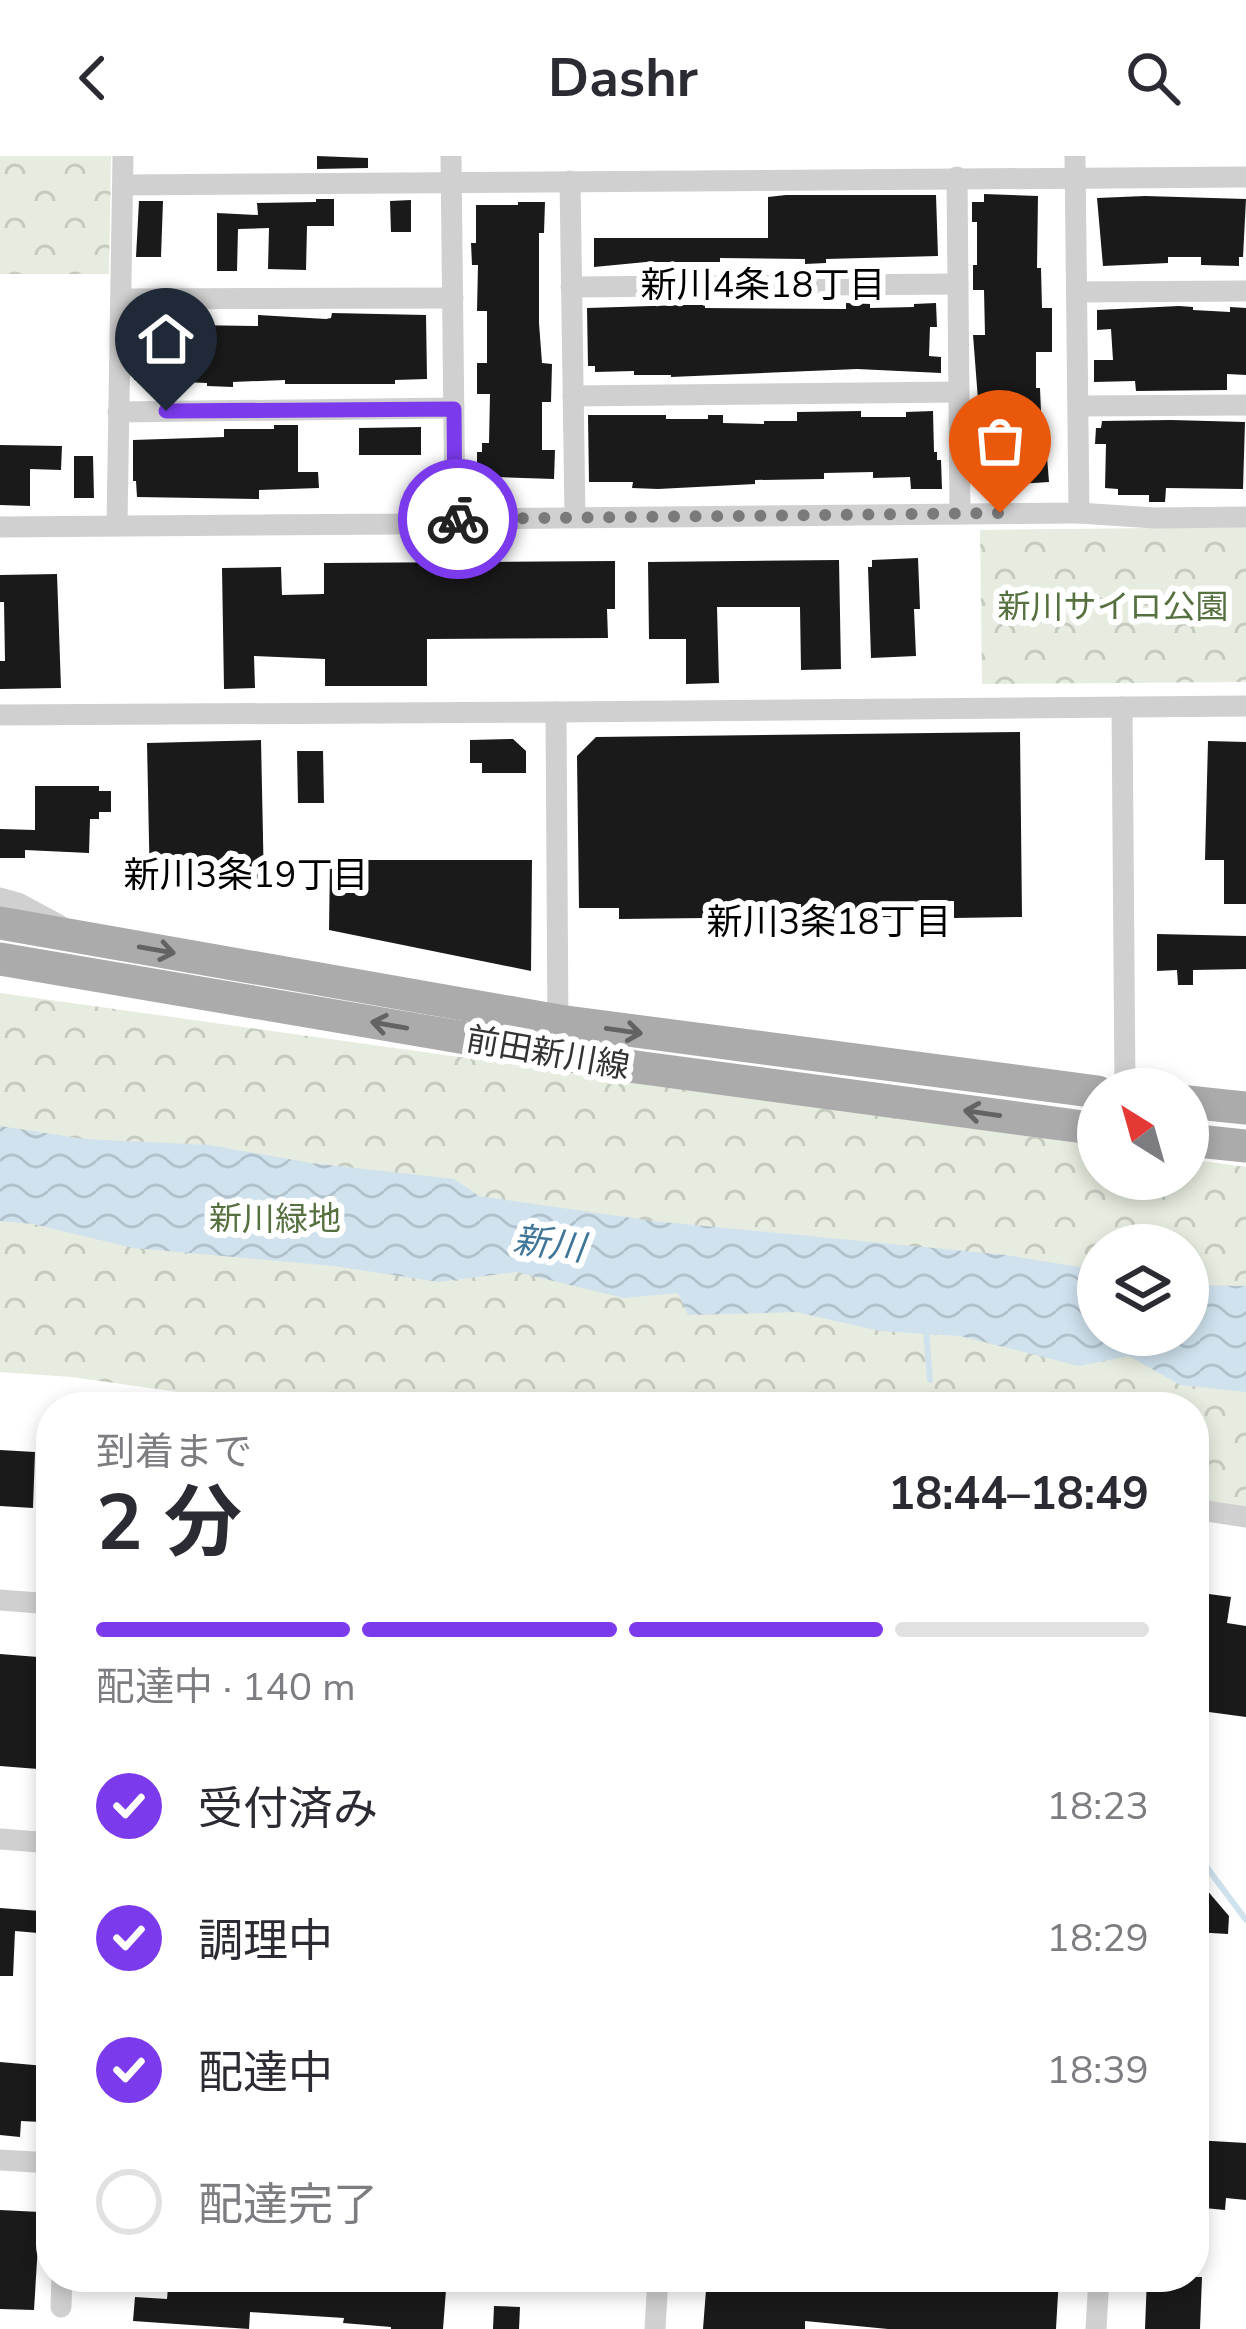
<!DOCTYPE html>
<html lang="ja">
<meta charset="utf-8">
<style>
body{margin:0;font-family:"Nunito Sans","Noto Sans JP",sans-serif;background:#f2f2f3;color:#2b2b33;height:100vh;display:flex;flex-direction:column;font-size:45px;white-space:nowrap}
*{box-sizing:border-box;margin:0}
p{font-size:39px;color:#7c7c81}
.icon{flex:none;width:66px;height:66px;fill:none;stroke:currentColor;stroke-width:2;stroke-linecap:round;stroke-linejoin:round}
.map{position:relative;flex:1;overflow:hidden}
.side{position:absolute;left:36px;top:1236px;width:1173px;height:900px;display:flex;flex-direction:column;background:#fff;border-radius:48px;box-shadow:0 6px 18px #0003}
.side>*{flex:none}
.needle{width:78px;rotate:323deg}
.controls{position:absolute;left:1077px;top:912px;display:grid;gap:24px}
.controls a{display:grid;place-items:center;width:132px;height:132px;border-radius:50%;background:#fff;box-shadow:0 6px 18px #0003;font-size:60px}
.pin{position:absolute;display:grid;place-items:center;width:102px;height:102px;color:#fff;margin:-123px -51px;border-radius:50% 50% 50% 0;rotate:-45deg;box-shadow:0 0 12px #0007}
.pin .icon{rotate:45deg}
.courier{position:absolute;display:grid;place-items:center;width:120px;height:120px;margin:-60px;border:9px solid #7c3aed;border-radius:50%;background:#fff;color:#222;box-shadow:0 3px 15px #0007}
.overview em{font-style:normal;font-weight:700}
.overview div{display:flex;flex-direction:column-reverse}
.overview{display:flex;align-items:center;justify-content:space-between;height:204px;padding:0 60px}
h1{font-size:78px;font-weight:700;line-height:90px}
.bar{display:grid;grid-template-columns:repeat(4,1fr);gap:18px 12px;align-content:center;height:144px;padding:0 60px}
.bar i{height:15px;border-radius:9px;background:#e1e1e2}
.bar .current{background:#7c3aed}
.bar p{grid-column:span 4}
ol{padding:0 60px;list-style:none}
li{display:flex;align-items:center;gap:36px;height:132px}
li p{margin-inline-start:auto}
li .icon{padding:12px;border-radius:50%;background:#7c3aed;color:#fff;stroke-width:4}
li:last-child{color:#7c7c81}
li i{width:66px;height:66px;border:6px solid #e1e1e2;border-radius:50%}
header{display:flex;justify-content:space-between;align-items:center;height:156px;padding:0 60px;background:#fff;font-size:54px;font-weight:700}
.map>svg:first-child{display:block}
.forest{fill:url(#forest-crowns);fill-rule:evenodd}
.water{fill:url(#water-waves)}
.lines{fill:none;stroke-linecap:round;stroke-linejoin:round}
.stream{stroke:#cfe2ee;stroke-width:6}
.building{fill:#1a1a1a}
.minor{stroke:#d0d0d0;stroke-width:21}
.primary{stroke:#ababab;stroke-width:33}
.oneway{stroke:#636363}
.done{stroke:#7a7a7a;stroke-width:12;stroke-dasharray:0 21.6}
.route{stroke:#7c3aed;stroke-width:15}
.labels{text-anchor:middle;stroke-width:12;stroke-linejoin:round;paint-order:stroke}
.park-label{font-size:33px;fill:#56703f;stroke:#fff}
.street-label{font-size:33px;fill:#333;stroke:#fff}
.neighbourhood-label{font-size:36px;fill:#000;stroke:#fff}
.water-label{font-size:36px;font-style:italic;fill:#3f7597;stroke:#fff}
</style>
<header><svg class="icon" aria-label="back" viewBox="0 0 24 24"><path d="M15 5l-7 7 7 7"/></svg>Dashr<svg class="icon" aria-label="search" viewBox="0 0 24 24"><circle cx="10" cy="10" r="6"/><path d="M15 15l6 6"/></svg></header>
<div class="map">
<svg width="1246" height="2173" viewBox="0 0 1246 2173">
<defs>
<pattern id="forest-crowns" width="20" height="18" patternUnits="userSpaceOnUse" patternTransform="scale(3)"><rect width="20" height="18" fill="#e6ecdf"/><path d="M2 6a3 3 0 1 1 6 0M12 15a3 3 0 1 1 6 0" fill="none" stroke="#c6cbc0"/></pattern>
<pattern id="water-waves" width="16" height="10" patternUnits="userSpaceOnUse" patternTransform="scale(3)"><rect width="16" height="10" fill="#cfe2ee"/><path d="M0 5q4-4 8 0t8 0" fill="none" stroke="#b2c2cd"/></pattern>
</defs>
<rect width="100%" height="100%" fill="#fff"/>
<g class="forest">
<path d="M0 0H111L109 118H0Z"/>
<path d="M1246 371V526L982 528 980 374Z"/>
<path d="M0 837 1098 990V1023H1188V1003L1246 1011V1361L1194 1357V1251H287L71 1221 0 1216ZM1098 1089H1188V1179H1098Z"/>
</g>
<path class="water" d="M0 970 84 983 209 989 311 1007 454 1023 479 1040 653 1065 1006 1099 1098 1114V1179H1188V1129L1246 1130V1236L1180 1229 1129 1200 1079 1210 960 1180 880 1175 796 1156 688 1159 678 1137 624 1142 516 1116 439 1126 334 1110 133 1092 33 1068 0 1065Z"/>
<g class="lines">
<g class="stream">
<path d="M926 1174 930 1224"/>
<path d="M1194 1694 1246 1764"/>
</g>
</g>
<g class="building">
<path d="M317 0 368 2V12L317 13Z"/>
<path d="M984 38 1038 40 1037 112H1041L1042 152H1052V196H1036V232H1040L1043 302 1047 301 1049 326 1018 328 1017 304 975 306 974 279H977V270H980L973 179H985L984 134H973V109H977V66H972V46H984Z"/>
<path d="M786 39H936L938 100 826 103V107L805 108V103L720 102V106H646L594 111V82H768V41Z"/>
<path d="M1145 40 1246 43 1243 101H1239V110L1201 109V101H1168V107L1103 110 1097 42Z"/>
<path d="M316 43H334V70H307L306 114 268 113 269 72 238 73 237 115H217V57L258 59 257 47 316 46Z"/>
<path d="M411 44V76H391L390 45Z"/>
<path d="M139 45H163L161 101H136Z"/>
<path d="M518 46H545L544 77H539V167L542 207 552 208 551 246H542V294H555L554 323 496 321V323H477V296H482V287H489L490 238H477V207H487V155H477L478 109H472L471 87H476V49H518Z"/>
<path d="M846 147 870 148V152L914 151V148L936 147 937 171H930L929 200 941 201V217L857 213 671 221V219H634V215L595 216V210H588L587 152 684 149H705V152L846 153Z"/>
<path d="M1179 150 1193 151V154L1230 156V151L1246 152V219L1227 218V234L1136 235 1135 225 1094 226V204H1113L1111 173 1097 174V154Z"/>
<path d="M332 157 426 159 427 223 395 224V228H285V224L233 226V231L207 230V227L134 224 135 161 190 163 189 169 258 170V159L326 163 331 162Z"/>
<path d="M861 255V261H906V256L933 255 934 296H937V304H941L942 333H911L910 321 873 322V316L824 317V323L755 324V328L658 333 632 332 633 326H589L588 259H666V263H708V259H723V267L764 268V265H797V256Z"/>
<path d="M1171 264 1245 266 1243 333 1166 332 1165 346H1149V339H1118V333L1105 332 1106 288H1095L1096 272H1101L1102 265Z"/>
<path d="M274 269H298V316H318L319 332 259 334V343L137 341 136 325H133V284L224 281V273H274Z"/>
<path d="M421 271V299H359V272Z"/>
<path d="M0 289 62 290 61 314 30 313V350L0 349Z"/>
<path d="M74 300H93L94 342H74Z"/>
<path d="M918 402 920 453H914L916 500 871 502 868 411H872V404Z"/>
<path d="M839 404 841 513 801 514 800 451H717L719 527 686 528V483H649L648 406Z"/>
<path d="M615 405V453H607L608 482 427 483V530H325V503L254 500 255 532 224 533 222 412 281 411 282 439 324 438V407Z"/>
<path d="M57 418 61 532 0 533V505H5L4 446H0V419Z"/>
<path d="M1020 576 1022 761 954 762V745L896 746V761L801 762V748L707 749V762L619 763V752H579L577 600 596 581Z"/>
<path d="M513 583 526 595V617H482V607H470V584Z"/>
<path d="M261 584 264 730 150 732 147 587Z"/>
<path d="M1208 585 1246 586V748H1224V704H1205Z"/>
<path d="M297 595H323L324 647H298Z"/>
<path d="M35 630H99V635H111V656H99V663H90L89 697 25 694V702H0V673L35 674Z"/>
<path d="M330 704H532L531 815 329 774Z"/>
<path d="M1157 778 1246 780V813L1193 814V829H1178L1177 814 1157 815Z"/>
<path d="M0 1294 35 1296 33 1352 0 1350Z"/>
<path d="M1194 1436 1231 1441 1227 1467 1246 1470V1561L1194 1554Z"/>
<path d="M0 1498 51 1502V1614L0 1610Z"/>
<path d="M1194 1719 1229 1760 1228 1778 1194 1776Z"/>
<path d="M0 1752 40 1755 38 1777 15 1775 13 1820H0Z"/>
<path d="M0 1906 45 1910 41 1966 21 1965 20 1981 0 1979Z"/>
<path d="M1194 1984 1246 1987V2044L1226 2042 1225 2054 1194 2051Z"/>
<path d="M0 2054 40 2056 34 2154 0 2153Z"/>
<path d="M169 2121H447L443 2173H391V2171L343 2167 344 2162 250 2156 249 2173 133 2165 135 2141 167 2143Z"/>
<path d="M707 2121H1059L1056 2173H888L805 2165V2173H703Z"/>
<path d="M1147 2121H1202L1200 2173H1145Z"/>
<path d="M494 2150 520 2151 519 2173H493Z"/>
</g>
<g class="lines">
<g class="minor">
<path d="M451 0 455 363 1079 357 1075 0"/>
<path d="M957 21 960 357"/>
<path d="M570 25 575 361"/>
<path d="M123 29 1246 21"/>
<path d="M571 131 958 128"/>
<path d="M1077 136 1246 135"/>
<path d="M121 143 453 142"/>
<path d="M573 240 959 236"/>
<path d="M1078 250 1246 249"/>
<path d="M118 256 454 252"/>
<path d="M1079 357 1154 362 1246 361"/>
<path d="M117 369 123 0"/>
<path d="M0 371 400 368 455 363"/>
<path d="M1122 551 1125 933"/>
<path d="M556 556 1246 550"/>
<path d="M0 559 556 556 558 875"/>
<path d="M0 742 18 747 59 769"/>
<path d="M1194 1353 1246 1361"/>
<path d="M0 1444 51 1448"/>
<path d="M0 1683 51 1687"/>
<path d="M0 2004 51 2007"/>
<path d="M61 2151 62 2121"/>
<path d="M655 2173 658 2121"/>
<path d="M1096 2173 1099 2121"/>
</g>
<g class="primary">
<path d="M0 767 559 865 1098 936"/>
<path d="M0 803 636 911 1098 973"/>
<path d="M1188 946 1246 952"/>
<path d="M1188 984 1246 990"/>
</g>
</g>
<defs><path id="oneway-shaft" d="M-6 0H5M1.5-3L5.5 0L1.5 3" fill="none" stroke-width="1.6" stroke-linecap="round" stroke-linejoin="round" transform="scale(3)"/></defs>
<g class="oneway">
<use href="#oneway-shaft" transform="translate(157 794) rotate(10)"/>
<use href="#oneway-shaft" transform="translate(389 869) rotate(-170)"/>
<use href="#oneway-shaft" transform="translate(624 875) rotate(8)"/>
<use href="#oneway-shaft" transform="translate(982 957) rotate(-172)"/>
</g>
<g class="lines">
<path class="done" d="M458 363 1000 357"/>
<path class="route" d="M166 255 454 253 455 363H458"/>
</g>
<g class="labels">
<g class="park-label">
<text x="1113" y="462">新川サイロ公園</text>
<text x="275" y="1074">新川緑地</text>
</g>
<g class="street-label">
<text transform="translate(548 896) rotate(10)" y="12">前田新川線</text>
</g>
<g class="neighbourhood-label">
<text x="763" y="141">新川4条18丁目</text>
<text x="246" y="731">新川3条19丁目</text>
<text x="829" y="778">新川3条18丁目</text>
</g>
<g class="water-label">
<text transform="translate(549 1087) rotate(7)" y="13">新川</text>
</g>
</g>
</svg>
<div class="controls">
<a><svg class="needle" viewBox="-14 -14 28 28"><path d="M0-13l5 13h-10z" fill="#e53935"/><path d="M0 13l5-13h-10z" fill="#7c7c81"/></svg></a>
<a><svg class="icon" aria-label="layers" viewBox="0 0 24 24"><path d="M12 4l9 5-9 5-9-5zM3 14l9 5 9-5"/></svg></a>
</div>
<div class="pin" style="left:1000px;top:357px;background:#ea580c"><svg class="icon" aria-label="bag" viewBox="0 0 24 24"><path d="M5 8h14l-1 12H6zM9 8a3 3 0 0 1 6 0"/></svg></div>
<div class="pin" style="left:166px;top:255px;background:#1f2937"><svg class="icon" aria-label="home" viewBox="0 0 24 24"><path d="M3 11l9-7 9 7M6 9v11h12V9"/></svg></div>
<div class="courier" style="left:458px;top:363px"><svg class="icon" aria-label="bike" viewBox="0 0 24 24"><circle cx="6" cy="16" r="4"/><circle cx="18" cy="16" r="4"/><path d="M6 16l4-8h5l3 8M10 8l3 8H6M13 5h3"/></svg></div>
<section class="side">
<div class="overview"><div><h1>2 分</h1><p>到着まで</p></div><em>18:44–18:49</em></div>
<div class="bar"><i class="current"></i><i class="current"></i><i class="current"></i><i></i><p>配達中 · 140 m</p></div>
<ol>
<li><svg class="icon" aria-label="check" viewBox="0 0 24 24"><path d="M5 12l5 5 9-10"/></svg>受付済み<p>18:23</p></li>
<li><svg class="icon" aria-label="check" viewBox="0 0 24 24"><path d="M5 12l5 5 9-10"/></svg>調理中<p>18:29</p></li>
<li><svg class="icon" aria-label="check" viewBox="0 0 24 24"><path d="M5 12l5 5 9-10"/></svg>配達中<p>18:39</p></li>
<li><i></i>配達完了</li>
</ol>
</section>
</div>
